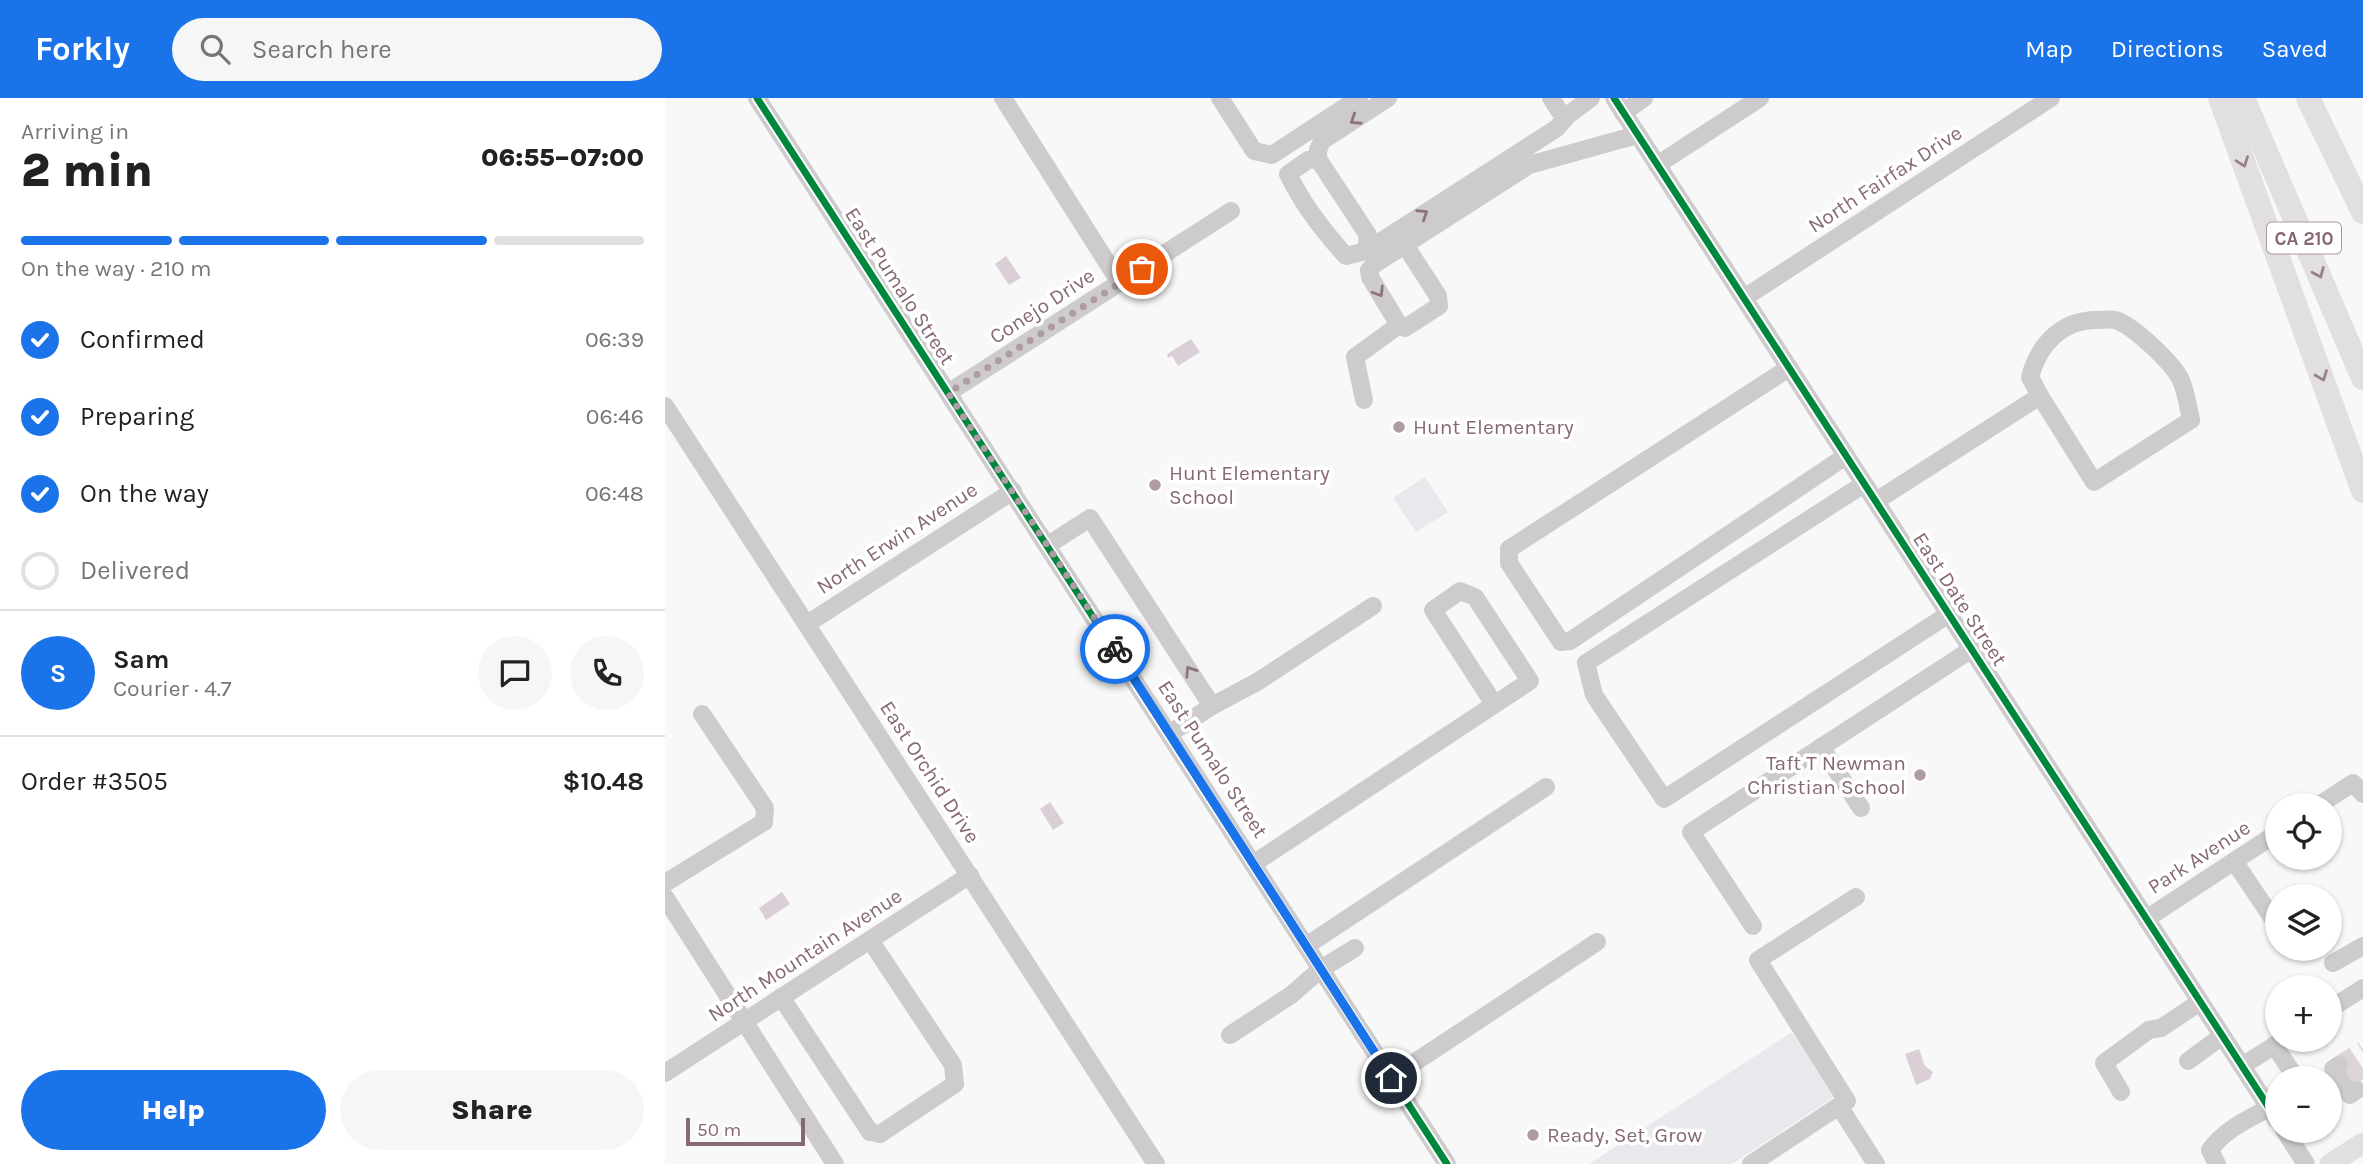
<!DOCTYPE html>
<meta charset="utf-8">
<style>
body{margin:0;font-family:Karla,sans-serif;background:#f6f6f6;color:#222;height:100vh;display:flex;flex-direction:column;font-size:26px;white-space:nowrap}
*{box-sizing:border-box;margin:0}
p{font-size:23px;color:#767676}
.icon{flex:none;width:38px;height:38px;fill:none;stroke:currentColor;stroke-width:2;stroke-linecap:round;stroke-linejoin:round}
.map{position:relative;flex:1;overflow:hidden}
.sheet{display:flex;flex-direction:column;background:#fff;width:665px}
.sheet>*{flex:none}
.controls{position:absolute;left:1600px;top:695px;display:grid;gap:14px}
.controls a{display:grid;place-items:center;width:77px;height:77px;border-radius:50%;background:#fff;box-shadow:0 2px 5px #0004;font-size:35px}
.scale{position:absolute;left:21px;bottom:18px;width:119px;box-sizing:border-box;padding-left:7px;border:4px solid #876975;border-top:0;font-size:19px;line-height:24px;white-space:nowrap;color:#876975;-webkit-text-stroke:5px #fff;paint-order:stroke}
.pin{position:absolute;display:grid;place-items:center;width:60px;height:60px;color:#fff;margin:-30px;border:4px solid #fff;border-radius:50%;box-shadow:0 2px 7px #0007}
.courier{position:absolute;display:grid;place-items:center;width:70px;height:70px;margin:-35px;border:5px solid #1a73e8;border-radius:50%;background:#fff;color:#222;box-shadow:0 2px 9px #0007}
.summary em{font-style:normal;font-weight:800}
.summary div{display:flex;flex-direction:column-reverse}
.summary{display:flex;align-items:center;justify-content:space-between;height:119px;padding:0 21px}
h1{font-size:46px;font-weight:800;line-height:52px}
.bar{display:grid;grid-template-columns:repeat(4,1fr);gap:10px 7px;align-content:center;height:84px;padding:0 21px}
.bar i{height:9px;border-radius:5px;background:#e0e0e0}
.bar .selected{background:#1a73e8}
.bar p{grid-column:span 4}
.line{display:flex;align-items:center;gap:18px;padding:0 21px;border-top:2px solid #e0e0e0}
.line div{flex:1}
.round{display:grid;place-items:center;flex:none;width:74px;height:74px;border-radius:37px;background:#f6f6f6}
ol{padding:0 21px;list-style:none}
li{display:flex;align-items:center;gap:21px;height:77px}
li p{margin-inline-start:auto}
li .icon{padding:7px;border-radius:50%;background:#1a73e8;color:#fff;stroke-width:4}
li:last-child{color:#767676}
li i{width:38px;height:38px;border:4px solid #e0e0e0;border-radius:50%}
.cta{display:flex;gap:14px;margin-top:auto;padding:14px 21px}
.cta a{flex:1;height:80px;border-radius:42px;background:#1a73e8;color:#fff;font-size:28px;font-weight:800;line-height:80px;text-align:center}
.cta a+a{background:#f6f6f6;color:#222}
header{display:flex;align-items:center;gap:42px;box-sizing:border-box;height:98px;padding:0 35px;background:#1a73e8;color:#fff}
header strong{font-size:33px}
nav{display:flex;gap:38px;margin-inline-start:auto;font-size:24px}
.search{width:490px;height:63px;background:#f6f6f6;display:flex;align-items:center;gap:18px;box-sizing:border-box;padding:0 24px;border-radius:38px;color:#767676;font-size:26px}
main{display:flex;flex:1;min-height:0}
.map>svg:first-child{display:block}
.green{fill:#e8e9ec}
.water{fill:#dacfd6}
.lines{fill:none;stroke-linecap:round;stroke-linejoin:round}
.minor-tunnel{stroke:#dcd4d7;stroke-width:18;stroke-dasharray:18 9;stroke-linecap:butt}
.minor{stroke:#cecbcc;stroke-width:18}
.major{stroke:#e1dfe0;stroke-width:21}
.highway{stroke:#e1dfe0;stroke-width:24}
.cycleway-casing{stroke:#fff;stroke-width:11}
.cycleway{stroke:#00873e;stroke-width:7}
.oneway{stroke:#8e737e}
.oneway2{stroke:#99818a}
.done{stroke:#af9ba3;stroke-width:7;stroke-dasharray:0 12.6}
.route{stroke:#1a73e8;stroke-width:9}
.poi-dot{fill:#af9ba3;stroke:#fff;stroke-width:2.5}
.labels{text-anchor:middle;stroke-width:7;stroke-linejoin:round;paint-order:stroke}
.shield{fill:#fff;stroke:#ab969e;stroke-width:2}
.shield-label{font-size:19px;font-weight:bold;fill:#876975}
.street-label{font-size:21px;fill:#876975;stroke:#fff}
.poi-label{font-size:21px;fill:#876975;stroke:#fff;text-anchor:start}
</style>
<header>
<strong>Forkly</strong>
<div class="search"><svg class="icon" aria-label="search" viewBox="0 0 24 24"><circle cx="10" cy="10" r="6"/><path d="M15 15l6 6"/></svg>Search here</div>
<nav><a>Map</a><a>Directions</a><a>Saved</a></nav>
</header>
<main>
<section class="sheet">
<div class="summary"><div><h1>2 min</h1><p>Arriving in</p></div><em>06:55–07:00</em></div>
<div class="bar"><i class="selected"></i><i class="selected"></i><i class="selected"></i><i></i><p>On the way · 210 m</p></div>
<ol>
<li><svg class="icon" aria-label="check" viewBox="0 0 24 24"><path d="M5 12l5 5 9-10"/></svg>Confirmed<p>06:39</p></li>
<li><svg class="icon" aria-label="check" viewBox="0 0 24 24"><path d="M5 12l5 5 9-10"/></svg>Preparing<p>06:46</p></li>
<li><svg class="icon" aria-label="check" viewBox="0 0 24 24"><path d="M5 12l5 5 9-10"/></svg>On the way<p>06:48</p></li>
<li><i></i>Delivered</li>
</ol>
<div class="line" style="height:126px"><b class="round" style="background:#1a73e8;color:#fff">S</b><div><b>Sam</b><p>Courier · 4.7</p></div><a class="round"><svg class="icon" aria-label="chat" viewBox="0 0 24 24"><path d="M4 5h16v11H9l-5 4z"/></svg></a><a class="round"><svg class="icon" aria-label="phone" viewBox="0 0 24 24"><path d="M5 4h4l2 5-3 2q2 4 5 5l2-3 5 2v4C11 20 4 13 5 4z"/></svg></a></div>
<div class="line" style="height:91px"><div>Order #3505</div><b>$10.48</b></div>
<div class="cta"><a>Help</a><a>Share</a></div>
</section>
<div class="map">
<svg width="1698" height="1066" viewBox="0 0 1698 1066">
<rect width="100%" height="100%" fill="#f8f8f8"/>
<g class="green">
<path d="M760 379 783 414 751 434 728 400Z"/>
<path d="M1127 934 1169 999 1067 1066H924Z"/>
</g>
<g class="water">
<path d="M341 158 356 180 344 187 330 166Z"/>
<path d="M526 241 535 254 513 268 507 258 503 260 502 256Z"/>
<path d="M385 704 399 725 388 732 375 711Z"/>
<path d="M117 794 125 806 101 822 94 810Z"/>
<path d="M1254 951 1260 968 1268 974 1265 981 1251 987 1240 956Z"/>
</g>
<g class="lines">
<g class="minor-tunnel">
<path d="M1674 967 1698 952"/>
<path d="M1683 980 1698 971"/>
</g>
<g class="minor">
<path d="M92 0 782 1066"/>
<path d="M338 0 455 185"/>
<path d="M555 0 589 53 607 57 694 0"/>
<path d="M886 0 895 14 903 17 926 0"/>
<path d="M949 0 1612 1022"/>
<path d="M958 15 979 0"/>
<path d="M653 61 643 62 623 76C637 105 659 134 681 158L701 153 703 137 653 61V52L657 43 723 0"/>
<path d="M992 67 1095 0"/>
<path d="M740 147 773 198 774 208 740 230 734 227 705 179 704 172 710 166 864 67 972 37"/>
<path d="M701 153 892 30 903 17"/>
<path d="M1079 200 1386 0"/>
<path d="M1124 270 844 451V465L896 544 905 543 1181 358"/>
<path d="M283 295 566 113"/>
<path d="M699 302 690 259 734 227"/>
<path d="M0 308 491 1066"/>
<path d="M1199 386 921 565 929 597 999 701 1284 516"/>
<path d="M1211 403 1375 298 1429 384 1526 322C1523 309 1521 292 1515 280 1506 264 1468 227 1450 222 1446 221 1438 222 1434 222 1397 221 1374 246 1365 279L1375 298"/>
<path d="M383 447 425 420 547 608 504 636"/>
<path d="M142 526 348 393"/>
<path d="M547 608 592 584 708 508"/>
<path d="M1156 649 1196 710"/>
<path d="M1654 707 1688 685 1698 696"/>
<path d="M1569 763 1612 827"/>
<path d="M588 766 865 583 810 499 795 493 768 512 829 606"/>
<path d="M0 785 99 724 100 710 37 616"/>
<path d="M0 799 170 1066"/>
<path d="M1481 821 1612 735"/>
<path d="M1088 828 1026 734 1307 551"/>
<path d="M641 848 881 689"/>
<path d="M1668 865 1698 848"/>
<path d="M116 899 205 1034 215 1036 290 986 288 967 205 842"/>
<path d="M1670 908 1698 890"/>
<path d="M565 937 626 897 656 871 690 850"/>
<path d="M1609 947 1631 980"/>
<path d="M1523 963 1557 938"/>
<path d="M1674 967 1668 971 1685 997 1692 992"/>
<path d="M1577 968 1618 942"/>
<path d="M0 975 305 777"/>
<path d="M726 980 932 844"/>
<path d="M1456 994 1439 965 1484 932 1496 930 1535 904"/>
<path d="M1174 1008 1182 1003 1093 862 1191 799"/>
<path d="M1619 1032 1641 1066"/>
<path d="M1086 1066 1174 1008 1211 1066"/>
<path d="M1552 1066 1545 1052C1559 1032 1583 1021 1604 1010"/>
</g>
<path class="major" d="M1665 1066 1698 1045"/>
<g class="highway">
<path d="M1555 0 1698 393"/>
<path d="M1578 0 1698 280"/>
<path d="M1643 0 1698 114"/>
</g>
<defs>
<g id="cycleway">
<path d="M92 0 782 1066"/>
<path d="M949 0 1612 1022"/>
</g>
</defs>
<use href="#cycleway" class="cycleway-casing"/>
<use href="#cycleway" class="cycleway"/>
</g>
<defs><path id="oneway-chevron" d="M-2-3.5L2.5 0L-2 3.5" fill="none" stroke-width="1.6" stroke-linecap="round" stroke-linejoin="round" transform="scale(1.75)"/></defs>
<g class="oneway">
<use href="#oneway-chevron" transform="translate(690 22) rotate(147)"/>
<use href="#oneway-chevron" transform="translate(758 116) rotate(-33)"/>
<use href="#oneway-chevron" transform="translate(714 194) rotate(58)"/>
<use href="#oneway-chevron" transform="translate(525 573) rotate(-123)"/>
</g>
<g class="oneway2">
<use href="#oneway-chevron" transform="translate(1578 64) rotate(70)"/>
<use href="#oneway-chevron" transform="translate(1654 175) rotate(67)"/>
<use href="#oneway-chevron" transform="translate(1657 278) rotate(69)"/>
</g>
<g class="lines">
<path class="done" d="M450 551 283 295 477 171"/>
<path class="route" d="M450 551 726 980"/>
</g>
<g class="poi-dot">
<circle cx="734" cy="329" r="7"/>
<circle cx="490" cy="387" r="7"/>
<circle cx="1255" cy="677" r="7"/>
<circle cx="868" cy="1037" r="7"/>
</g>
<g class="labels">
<rect class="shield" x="1602" y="124.5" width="74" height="31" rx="5"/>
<g class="shield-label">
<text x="1639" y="147">CA 210</text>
</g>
<g class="street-label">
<text transform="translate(1220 81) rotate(-33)" y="7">North Fairfax Drive</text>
<text transform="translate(235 188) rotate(57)" y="7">East Pumalo Street</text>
<text transform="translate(377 208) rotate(-33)" y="7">Conejo Drive</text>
<text transform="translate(232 440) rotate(-33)" y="7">North Erwin Avenue</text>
<text transform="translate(1295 501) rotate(57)" y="7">East Date Street</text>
<text transform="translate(548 661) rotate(57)" y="7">East Pumalo Street</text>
<text transform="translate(265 674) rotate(57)" y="7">East Orchid Drive</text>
<text transform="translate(1534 759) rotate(-33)" y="7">Park Avenue</text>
<text transform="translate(140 857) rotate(-33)" y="7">North Mountain Avenue</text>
</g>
<g class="poi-label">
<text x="748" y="336">Hunt Elementary</text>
<text x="504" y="382">Hunt Elementary<tspan x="504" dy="24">School</tspan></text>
<text x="1241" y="672" text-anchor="end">Taft T Newman<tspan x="1241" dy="24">Christian School</tspan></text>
<text x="882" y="1044">Ready, Set, Grow</text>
</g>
</g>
</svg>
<div class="controls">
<a><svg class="icon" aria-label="locate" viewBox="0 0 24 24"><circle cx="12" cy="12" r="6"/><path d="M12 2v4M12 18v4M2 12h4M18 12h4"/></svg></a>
<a><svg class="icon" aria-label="layers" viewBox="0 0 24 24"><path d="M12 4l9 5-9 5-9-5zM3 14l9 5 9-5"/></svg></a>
<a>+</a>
<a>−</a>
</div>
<div class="scale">50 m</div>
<div class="pin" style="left:477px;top:171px;background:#ea580c"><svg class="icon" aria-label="bag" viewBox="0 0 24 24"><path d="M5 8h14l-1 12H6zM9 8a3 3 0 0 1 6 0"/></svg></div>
<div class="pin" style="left:726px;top:980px;background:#1f2937"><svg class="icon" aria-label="home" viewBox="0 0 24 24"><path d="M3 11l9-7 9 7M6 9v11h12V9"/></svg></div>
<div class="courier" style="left:450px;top:551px"><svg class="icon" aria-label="bike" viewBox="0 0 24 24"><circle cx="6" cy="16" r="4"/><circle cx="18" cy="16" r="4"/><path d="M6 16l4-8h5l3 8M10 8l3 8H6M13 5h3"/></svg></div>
</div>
</main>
